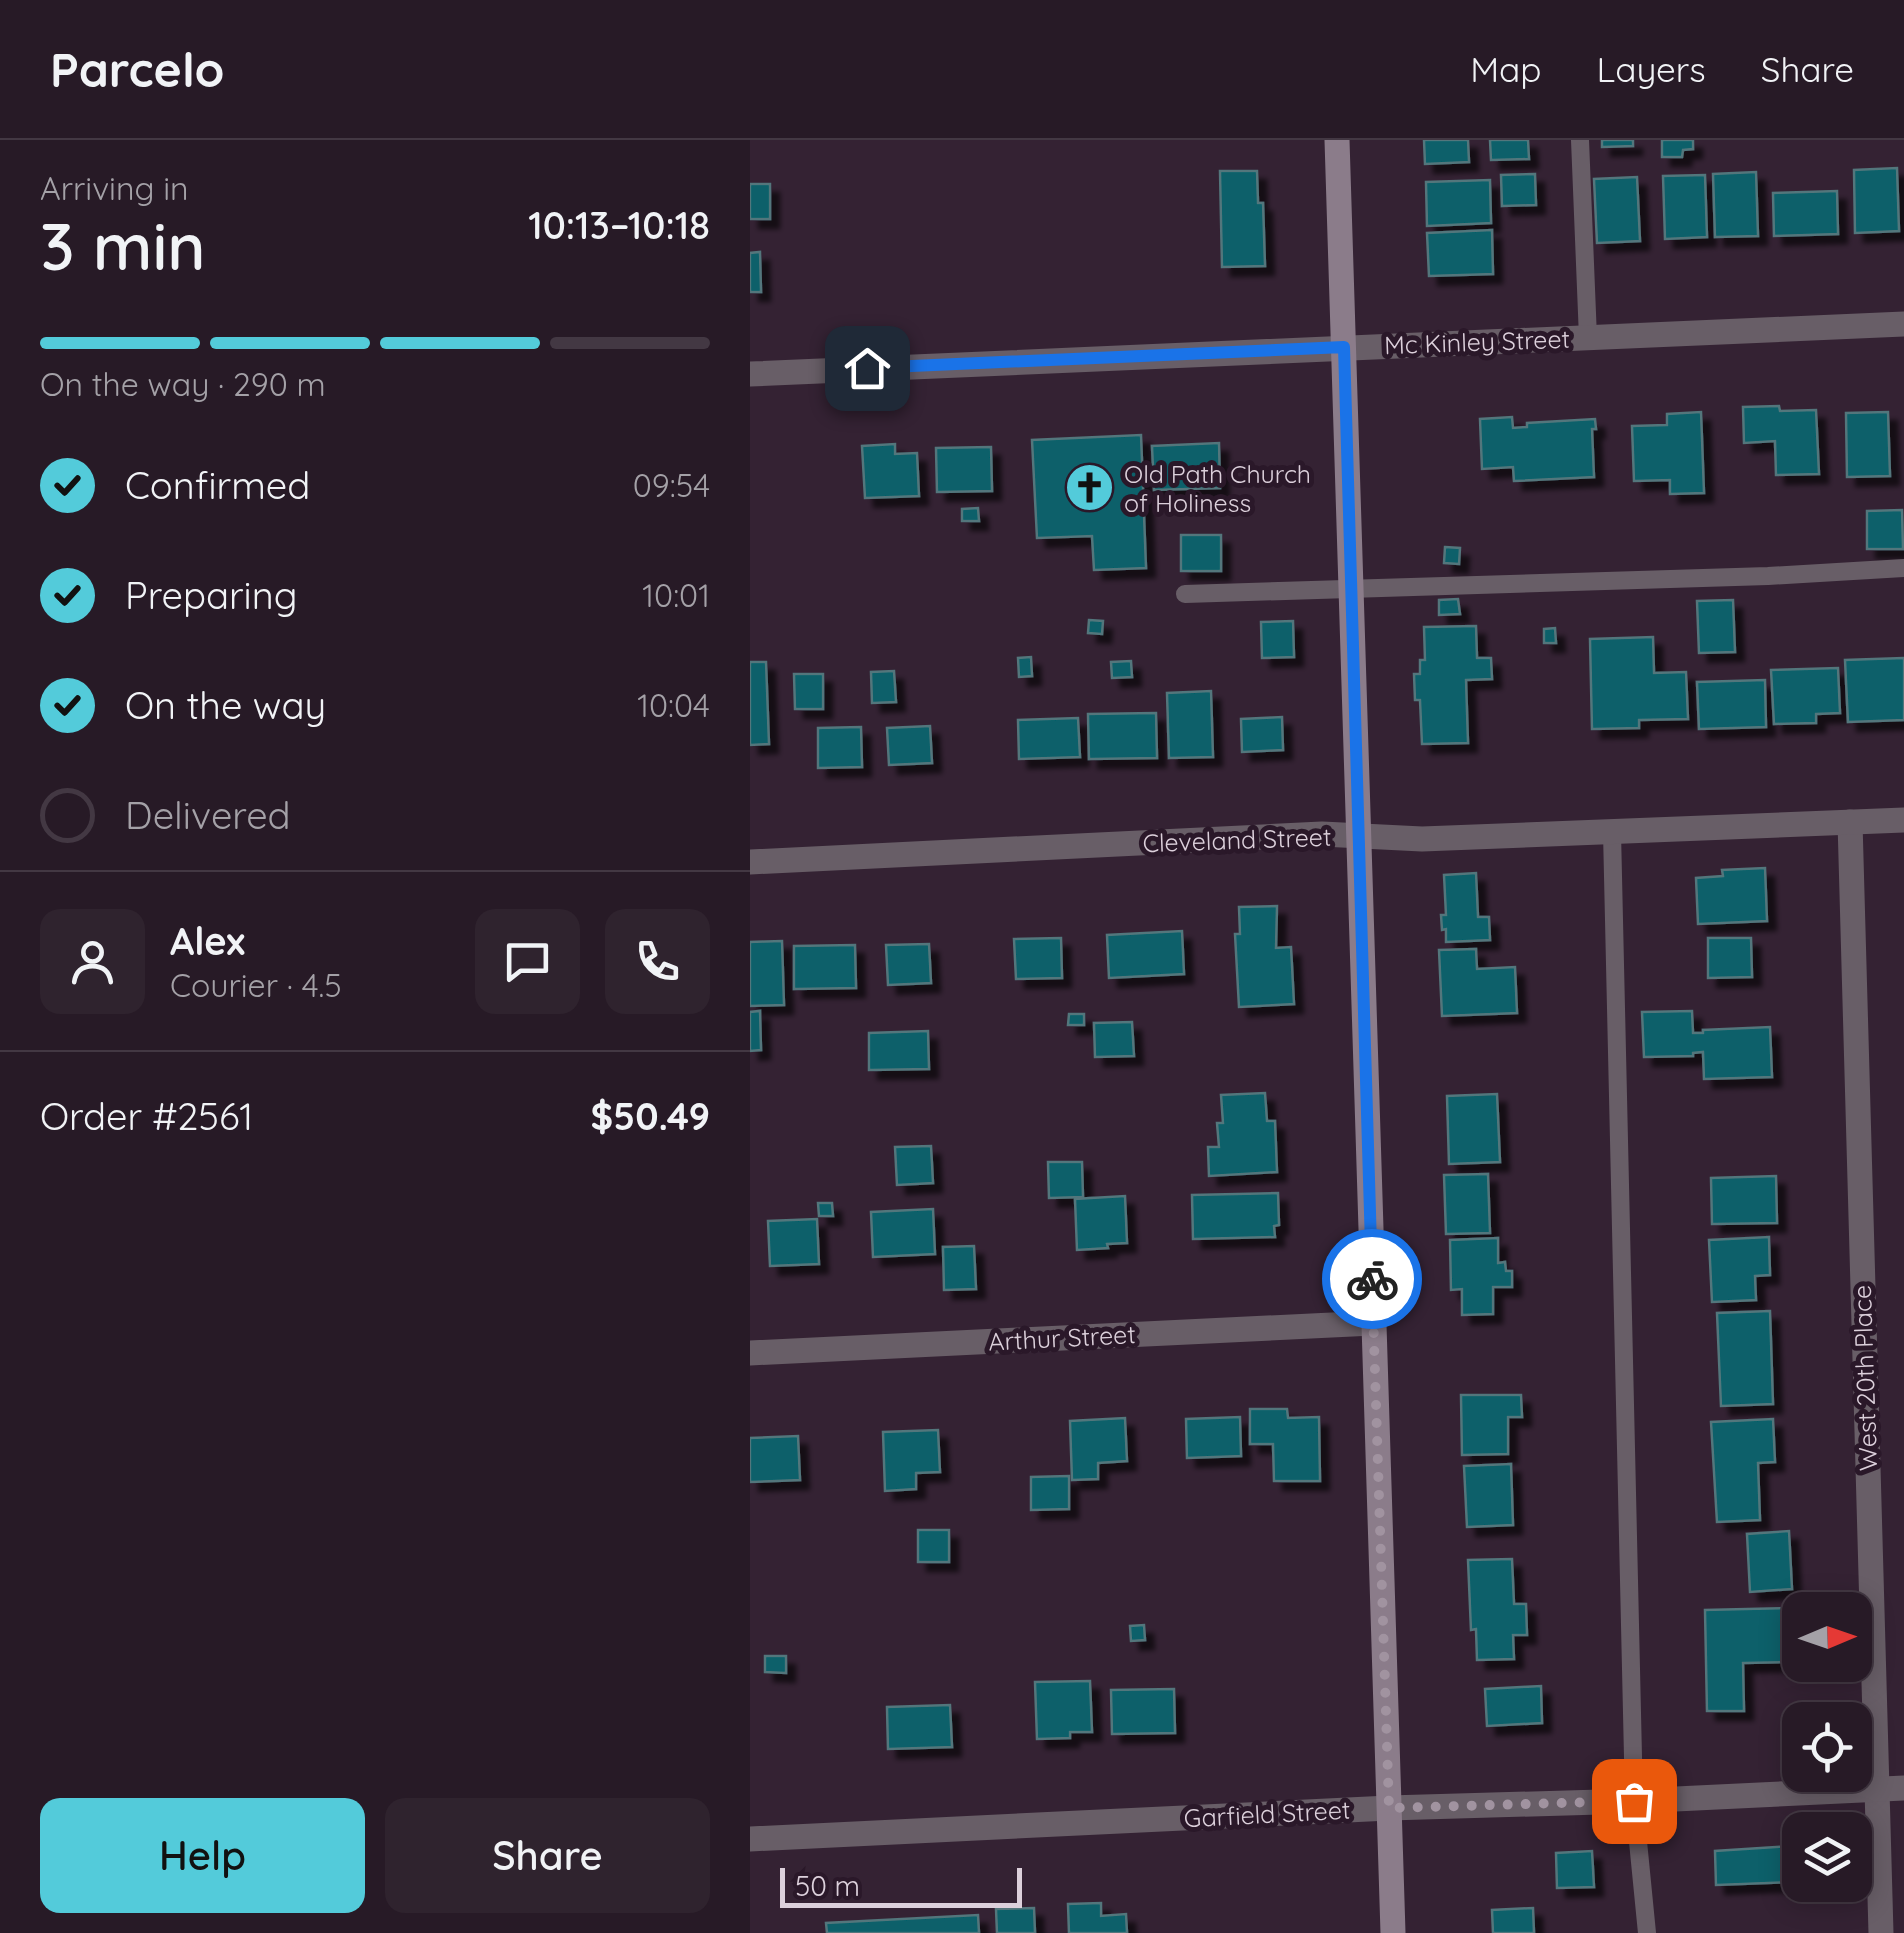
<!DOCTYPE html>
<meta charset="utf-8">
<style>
body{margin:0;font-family:Quicksand,sans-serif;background:#2f232e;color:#f1f3f6;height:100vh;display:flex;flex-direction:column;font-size:38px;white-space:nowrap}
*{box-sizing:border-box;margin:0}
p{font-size:32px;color:#a4a1a7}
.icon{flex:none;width:55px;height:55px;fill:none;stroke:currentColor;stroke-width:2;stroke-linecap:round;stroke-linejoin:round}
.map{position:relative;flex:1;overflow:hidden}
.drawer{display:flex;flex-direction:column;background:#271a26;width:750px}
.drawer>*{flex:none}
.needle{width:65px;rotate:88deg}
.fabs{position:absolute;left:1032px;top:1452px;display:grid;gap:20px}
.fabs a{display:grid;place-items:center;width:90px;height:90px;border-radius:20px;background:#271a26;box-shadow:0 5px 25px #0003,0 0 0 2px #433843;font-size:50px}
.scale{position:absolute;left:30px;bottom:25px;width:242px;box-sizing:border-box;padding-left:10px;border:5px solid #dcd0db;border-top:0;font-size:28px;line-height:35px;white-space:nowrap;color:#dcd0db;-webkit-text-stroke:8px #2a1829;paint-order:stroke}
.pin{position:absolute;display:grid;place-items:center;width:85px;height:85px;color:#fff;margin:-42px;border-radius:20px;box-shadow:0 5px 15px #0006}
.courier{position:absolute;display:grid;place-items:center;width:100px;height:100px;margin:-50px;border:8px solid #1a73e8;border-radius:50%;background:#fff;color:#222;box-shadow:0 2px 12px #0007}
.head em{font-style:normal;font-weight:600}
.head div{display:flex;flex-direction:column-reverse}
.head{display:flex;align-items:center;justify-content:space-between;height:170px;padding:0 40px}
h1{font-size:65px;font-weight:600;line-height:75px}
.bar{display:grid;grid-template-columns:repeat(4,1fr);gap:15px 10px;align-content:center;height:120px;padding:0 40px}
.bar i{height:12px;border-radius:8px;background:#433843}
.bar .active{background:#53cbda}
.bar p{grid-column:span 4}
.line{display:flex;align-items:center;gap:25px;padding:0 40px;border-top:2px solid #433843}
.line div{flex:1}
.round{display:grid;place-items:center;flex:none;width:105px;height:105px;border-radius:20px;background:#2f232e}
ol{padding:0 40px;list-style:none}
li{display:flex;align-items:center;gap:30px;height:110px}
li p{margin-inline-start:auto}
li .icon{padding:10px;border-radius:50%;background:#53cbda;color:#111;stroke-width:4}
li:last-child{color:#a4a1a7}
li i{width:55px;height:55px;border:5px solid #433843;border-radius:50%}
.action{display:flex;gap:20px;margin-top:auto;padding:20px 40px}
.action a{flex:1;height:115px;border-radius:20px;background:#53cbda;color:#111;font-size:40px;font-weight:600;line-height:115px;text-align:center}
.action a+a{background:#2f232e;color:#f1f3f6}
header{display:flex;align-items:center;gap:60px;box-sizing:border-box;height:140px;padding:0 50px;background:#271a26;border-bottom:2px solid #433843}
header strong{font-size:48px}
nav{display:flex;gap:55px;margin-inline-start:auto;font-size:35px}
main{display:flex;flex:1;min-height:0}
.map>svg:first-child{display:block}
.building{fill:#07616a;stroke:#52767b;stroke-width:2.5;filter:url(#shadow)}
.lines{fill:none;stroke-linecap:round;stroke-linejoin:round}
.lane{stroke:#685e67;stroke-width:18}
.street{stroke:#685e67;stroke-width:25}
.secondary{stroke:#8b7c8a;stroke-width:25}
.done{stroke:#a193a0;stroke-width:10;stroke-dasharray:0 18}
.route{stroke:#1a73e8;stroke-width:12}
.labels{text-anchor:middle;stroke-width:10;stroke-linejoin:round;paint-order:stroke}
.street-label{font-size:25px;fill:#dcd0db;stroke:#2a1829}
.poi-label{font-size:25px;fill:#dcd0db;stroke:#2a1829;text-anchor:start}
</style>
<header>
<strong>Parcelo</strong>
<nav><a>Map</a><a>Layers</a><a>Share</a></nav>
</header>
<main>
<section class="drawer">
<div class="head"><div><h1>3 min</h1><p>Arriving in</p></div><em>10:13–10:18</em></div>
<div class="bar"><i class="active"></i><i class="active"></i><i class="active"></i><i></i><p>On the way · 290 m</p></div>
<ol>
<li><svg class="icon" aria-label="check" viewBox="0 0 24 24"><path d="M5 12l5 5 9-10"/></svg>Confirmed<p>09:54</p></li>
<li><svg class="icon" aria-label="check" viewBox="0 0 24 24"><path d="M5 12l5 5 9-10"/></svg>Preparing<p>10:01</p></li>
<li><svg class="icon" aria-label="check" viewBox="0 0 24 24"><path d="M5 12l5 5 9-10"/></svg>On the way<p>10:04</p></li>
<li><i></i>Delivered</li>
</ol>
<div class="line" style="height:180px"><a class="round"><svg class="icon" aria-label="person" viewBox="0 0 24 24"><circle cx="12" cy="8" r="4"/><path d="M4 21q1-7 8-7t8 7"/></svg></a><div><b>Alex</b><p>Courier · 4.5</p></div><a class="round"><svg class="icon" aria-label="chat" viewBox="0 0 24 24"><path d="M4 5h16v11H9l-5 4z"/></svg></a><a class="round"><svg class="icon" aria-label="phone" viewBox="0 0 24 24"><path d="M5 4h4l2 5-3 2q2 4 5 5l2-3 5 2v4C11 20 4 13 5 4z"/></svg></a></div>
<div class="line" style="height:130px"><div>Order #2561</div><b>$50.49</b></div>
<div class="action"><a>Help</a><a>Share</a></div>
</section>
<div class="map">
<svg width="1154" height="1793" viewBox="0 0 1154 1793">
<defs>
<filter id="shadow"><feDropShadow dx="9" dy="9" stdDeviation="2.5" flood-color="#0009"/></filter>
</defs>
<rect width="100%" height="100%" fill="#342233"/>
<g class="building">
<path d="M674 0H718L719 22 675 24Z"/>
<path d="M740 0H778L779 19 741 20Z"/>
<path d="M852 0H883V6L852 7Z"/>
<path d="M912 0H943V9L933 10 932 17H912Z"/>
<path d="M1147 28 1149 91 1105 93 1104 30Z"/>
<path d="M470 31H507L508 63H513L515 126 472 127Z"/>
<path d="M1006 32 1008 96 965 97 963 34Z"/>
<path d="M785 34 786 65 752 66 751 35Z"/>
<path d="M955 35 957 97 915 99 913 36Z"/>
<path d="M887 37 890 101 847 103 844 39Z"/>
<path d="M740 40 741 83 677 86 676 42Z"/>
<rect x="0" y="44" width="20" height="35"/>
<path d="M1087 51 1088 94 1024 96 1023 53Z"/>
<path d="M742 90 743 134 679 136 677 93Z"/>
<path d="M10 112 11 152H0V113Z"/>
<path d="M1029 266 1030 271 1066 270 1069 334 1026 335 1025 301 994 303 993 267Z"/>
<path d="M951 272 954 353 920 354V340L884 341 882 286 917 285V274Z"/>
<path d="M1138 272 1140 336 1097 337 1096 273Z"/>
<path d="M762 277 763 288 777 287V283L845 279 846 289H842L844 337 764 341 763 327 732 329 730 279Z"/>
<path d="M391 295 396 428 344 430 342 396 287 398 282 300Z"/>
<path d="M469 303 470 348 404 350 402 306Z"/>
<path d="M145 304V314L167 313 169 356 115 358 112 306Z"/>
<path d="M241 307 242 351 187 352 186 308Z"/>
<path d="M228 368 229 381H212V369Z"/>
<path d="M1152 370 1153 409H1117V371Z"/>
<rect x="431" y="395" width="40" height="36"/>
<path d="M695 407 710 408 709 424 694 423Z"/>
<path d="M708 459 710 474 689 475V460Z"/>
<path d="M983 460 985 512 949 513 947 461Z"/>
<path d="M339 480 353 481 352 494 338 493Z"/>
<path d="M543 481 544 517 512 518 511 482Z"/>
<path d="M726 486 727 518H741L742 539 716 540 718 603 672 604 670 560H665L664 534H670V520H675L674 487Z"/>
<path d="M805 488 806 503H794V489Z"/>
<path d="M903 497 904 533 936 532 938 579 889 580V588L842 589 840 499Z"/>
<path d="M281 517 282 536 269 537 268 518Z"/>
<path d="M1154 518V580L1098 582 1095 520Z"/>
<path d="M381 521 382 537 362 538 361 522Z"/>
<path d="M0 522H16L19 604 0 605Z"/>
<path d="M1088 528 1090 573 1066 574V583L1024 584 1021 530Z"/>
<path d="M144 531 146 562 122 563 121 532Z"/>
<path d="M44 534H73V569H45Z"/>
<path d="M1015 540 1016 587 949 589 947 542Z"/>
<path d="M461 551 463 617 419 618 417 553Z"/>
<path d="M406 573 407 618 339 619 338 574Z"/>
<path d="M532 577 533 610 492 612 491 579Z"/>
<path d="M328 578 330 617 269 619 268 580Z"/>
<path d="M180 586 182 623 139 625 137 588Z"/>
<path d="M111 587 112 627 68 628V588Z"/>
<path d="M1015 728 1017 781 948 784 946 738 973 736 972 730Z"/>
<path d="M726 733 728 777H739L740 800 696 802V789L692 790 691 775H696L694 735Z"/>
<path d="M527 766 526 808 541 807 544 864 489 867 485 794H490L489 767Z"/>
<path d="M432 791 434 834 359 838 357 795Z"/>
<path d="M311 798 312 838 266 839 264 799Z"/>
<path d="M958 798H1001L1002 837 958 838Z"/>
<path d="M32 801 34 865 0 866V802Z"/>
<path d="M179 804 181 843 138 845 136 805Z"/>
<path d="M105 805 106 848 44 849V806Z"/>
<path d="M726 809 727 829 765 827 767 873 692 876 689 810Z"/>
<path d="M10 871 11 910 0 911V872Z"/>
<path d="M942 871 943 893H953V890L1020 887 1022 937 954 939 953 912 943 913V916L894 917 892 872Z"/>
<path d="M319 874H334V885H318Z"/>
<path d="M382 882 384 916 345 917 344 883Z"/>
<path d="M178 891 179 929 119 930V893Z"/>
<path d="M515 953 517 981H525L527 1032 459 1036 458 1007H469L467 983H473L471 955Z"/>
<path d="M747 954 750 1022 699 1024 697 956Z"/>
<path d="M181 1006 183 1043 147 1045 145 1007Z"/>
<path d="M298 1022H332L333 1057 299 1058Z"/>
<path d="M738 1034 740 1093 696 1094 694 1035Z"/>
<path d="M1026 1036 1027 1083 962 1084 961 1038Z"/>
<path d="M528 1053 529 1085 524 1086 525 1097 443 1099 442 1055Z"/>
<path d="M375 1056 377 1103 357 1104 358 1108 327 1110 325 1059Z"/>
<path d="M68 1063H82L83 1076H69Z"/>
<path d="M183 1069 185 1114 123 1117 121 1072Z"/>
<path d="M67 1079 69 1124 20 1126 18 1081Z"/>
<path d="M1019 1097 1020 1135 1005 1136 1006 1160 962 1162 959 1100Z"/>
<path d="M748 1098V1123L755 1122 756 1131H762V1147H743V1174L712 1175V1149L701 1150 700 1100Z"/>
<path d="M224 1106 226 1149 194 1150 193 1107Z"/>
<path d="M1020 1171 1023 1264 971 1266 967 1173Z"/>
<path d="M711 1255H771L772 1277H758V1314L712 1315Z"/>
<path d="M500 1269H537L538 1278 569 1277 570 1341H524L523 1304H500Z"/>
<path d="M490 1277 491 1316 437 1318 436 1279Z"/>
<path d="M375 1278 377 1321 348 1323V1339L322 1340 320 1281Z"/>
<path d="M1023 1279 1025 1322 1008 1323 1010 1380 967 1382 961 1282Z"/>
<path d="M188 1290 190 1332 166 1333V1349L135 1351 133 1292Z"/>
<path d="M48 1296 50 1340 0 1342V1298Z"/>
<path d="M761 1324 763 1385 717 1387 714 1326Z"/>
<path d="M319 1336V1369L281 1370V1337Z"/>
<rect x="168" y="1390" width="31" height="32"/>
<path d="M1039 1391 1042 1449 1000 1452 997 1394Z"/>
<path d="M762 1419 764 1464H776L777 1495H763L764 1519 727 1520 726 1489 721 1490 718 1420Z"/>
<path d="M1037 1468 1038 1522 993 1523 994 1571H957L955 1470Z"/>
<path d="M394 1485 395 1500 381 1501 380 1486Z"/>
<path d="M15 1516H36V1533L15 1532Z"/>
<path d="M340 1541 342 1592H320V1598L287 1599 285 1542Z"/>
<path d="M791 1546 792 1583 737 1586 735 1549Z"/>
<path d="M424 1549 425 1593 362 1594 361 1550Z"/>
<path d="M200 1565 202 1607 138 1609 137 1567Z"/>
<path d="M1041 1706 1043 1742 966 1745 965 1711Z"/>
<path d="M842 1711 844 1747 807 1748 806 1713Z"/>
<path d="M351 1763V1776L376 1774 377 1793H319L318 1764Z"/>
<path d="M284 1768 285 1793H247L246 1769Z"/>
<path d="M783 1768 784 1793H743L742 1770Z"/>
<path d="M228 1775 229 1793H77L76 1783Z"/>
</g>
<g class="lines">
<g class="lane">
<path d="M830 0 838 198"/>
<path d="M435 454 1018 436 1154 428"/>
<path d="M862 692 884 1661 897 1793"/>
</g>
<g class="street">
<path d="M0 234 1154 184"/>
<path d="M1100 682 1131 1793"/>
<path d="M0 722 572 694 672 699 1154 680"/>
<path d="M0 1213 623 1183"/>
<path d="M0 1699 639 1668 884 1661 1154 1648"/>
</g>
<path class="secondary" d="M587 0 643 1793"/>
</g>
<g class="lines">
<path class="done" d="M622 1139 639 1668 884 1661"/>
<path class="route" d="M117 228 594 207 622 1139"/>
</g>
<defs>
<symbol id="church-disc" viewBox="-11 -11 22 22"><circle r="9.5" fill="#53cbda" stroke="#2a1829"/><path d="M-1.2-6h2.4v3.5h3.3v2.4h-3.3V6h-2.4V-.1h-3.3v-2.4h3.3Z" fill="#111"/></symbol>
</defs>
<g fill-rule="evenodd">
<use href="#church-disc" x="312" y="320" width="55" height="55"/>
</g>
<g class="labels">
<g class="street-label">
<text transform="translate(727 202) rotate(-2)" y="9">Mc Kinley Street</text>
<text transform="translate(487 700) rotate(-2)" y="9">Cleveland Street</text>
<text transform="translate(312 1198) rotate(-3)" y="9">Arthur Street</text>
<text transform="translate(1115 1238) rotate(-92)" y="9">West 20th Place</text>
<text transform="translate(517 1674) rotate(-3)" y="9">Garfield Street</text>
</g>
<g class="poi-label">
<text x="374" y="343">Old Path Church<tspan x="374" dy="29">of Holiness</tspan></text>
</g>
</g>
</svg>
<div class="fabs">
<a><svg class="needle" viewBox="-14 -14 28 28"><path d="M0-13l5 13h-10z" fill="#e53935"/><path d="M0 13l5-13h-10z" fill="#a4a1a7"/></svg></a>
<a><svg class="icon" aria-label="locate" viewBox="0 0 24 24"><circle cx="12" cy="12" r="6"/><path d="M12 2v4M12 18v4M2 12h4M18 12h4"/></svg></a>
<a><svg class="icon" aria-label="layers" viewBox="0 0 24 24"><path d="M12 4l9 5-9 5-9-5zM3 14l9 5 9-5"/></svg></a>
</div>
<div class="scale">50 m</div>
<div class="pin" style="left:884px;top:1661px;background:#ea580c"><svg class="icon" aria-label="bag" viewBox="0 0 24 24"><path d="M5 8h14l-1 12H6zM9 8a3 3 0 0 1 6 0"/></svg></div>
<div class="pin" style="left:117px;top:228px;background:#1f2937"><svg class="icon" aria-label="home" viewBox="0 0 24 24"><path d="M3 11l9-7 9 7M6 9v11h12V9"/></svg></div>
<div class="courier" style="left:622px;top:1139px"><svg class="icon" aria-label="bike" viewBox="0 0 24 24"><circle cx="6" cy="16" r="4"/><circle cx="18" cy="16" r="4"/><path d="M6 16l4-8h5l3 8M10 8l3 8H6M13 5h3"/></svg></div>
</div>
</main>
